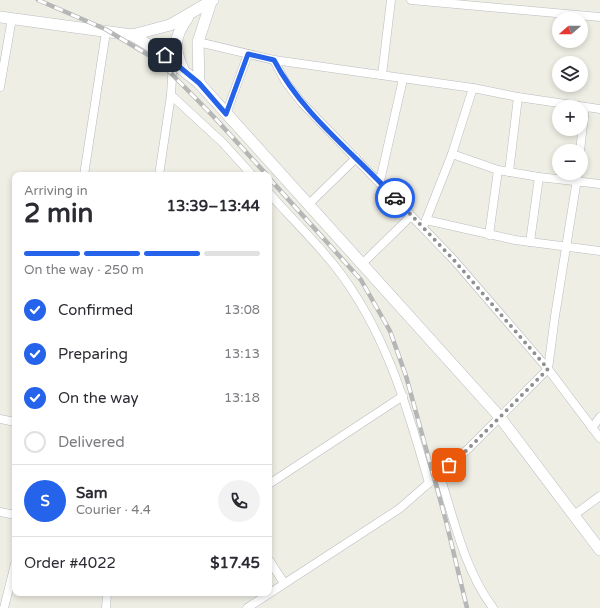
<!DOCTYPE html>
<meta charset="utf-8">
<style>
body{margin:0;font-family:"Varela Round",sans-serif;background:#f2f2f3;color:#2b2b33;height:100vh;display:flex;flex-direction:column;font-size:15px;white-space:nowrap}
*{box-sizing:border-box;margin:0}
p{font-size:13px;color:#7c7c81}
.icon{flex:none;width:22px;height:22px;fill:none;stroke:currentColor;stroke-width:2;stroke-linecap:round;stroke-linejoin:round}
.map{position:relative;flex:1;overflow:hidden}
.details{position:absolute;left:12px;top:172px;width:260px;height:424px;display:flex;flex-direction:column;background:#fff;border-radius:8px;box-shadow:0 2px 6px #0003}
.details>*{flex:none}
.needle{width:26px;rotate:250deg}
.buttons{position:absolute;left:552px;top:12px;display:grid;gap:8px}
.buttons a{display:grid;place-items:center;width:36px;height:36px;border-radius:50%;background:#fff;box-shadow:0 2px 6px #0003;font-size:20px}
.pin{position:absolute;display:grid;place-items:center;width:34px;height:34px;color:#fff;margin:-17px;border-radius:8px;box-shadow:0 2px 6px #0006}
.courier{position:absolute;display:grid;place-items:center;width:40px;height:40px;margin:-20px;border:3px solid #2563eb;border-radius:50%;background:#fff;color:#222;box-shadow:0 1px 5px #0007}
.overview em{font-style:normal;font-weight:700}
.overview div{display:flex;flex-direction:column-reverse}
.overview{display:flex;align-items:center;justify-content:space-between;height:68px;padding:0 12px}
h1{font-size:26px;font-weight:700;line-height:30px}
.bar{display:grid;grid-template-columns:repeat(4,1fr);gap:6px 4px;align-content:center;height:48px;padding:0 12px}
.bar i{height:5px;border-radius:3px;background:#e1e1e2}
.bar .selected{background:#2563eb}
.bar p{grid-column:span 4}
.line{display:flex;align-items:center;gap:10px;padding:0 12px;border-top:1px solid #e1e1e2}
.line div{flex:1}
.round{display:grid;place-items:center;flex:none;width:42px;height:42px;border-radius:21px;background:#f2f2f3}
ol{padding:0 12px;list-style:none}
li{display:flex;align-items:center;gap:12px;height:44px}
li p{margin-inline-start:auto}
li .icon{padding:4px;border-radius:50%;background:#2563eb;color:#fff;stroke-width:4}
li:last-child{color:#7c7c81}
li i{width:22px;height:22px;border:2px solid #e1e1e2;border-radius:50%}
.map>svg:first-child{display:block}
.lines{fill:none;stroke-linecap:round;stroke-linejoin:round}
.street-casing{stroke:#b9bbc0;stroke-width:9}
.secondary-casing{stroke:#babcc2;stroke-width:12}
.street{stroke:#fff;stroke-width:8}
.secondary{stroke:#fff;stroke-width:11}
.rail-casing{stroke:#b5b6b6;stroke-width:4.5}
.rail{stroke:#fff;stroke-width:3;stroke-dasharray:9;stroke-linecap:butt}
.done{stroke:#8f9191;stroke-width:4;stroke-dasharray:0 7.2}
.route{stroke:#2563eb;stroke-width:5}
</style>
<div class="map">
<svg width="600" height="608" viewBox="0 0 600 608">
<rect width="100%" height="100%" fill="#efeee4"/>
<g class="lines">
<defs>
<g id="street">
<path d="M411 0 600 17"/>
<path d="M198 42 274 60 473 88 518 97 600 109"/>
<path d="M274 60 285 81 302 103 453 259 548 369 600 438"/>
<path d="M382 75 391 0"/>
<path d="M0 87 12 18"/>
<path d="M171 95 223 143 252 175"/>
<path d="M226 114 248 54"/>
<path d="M580 151 585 107"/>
<path d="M452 154 498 170 539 177 600 184"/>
<path d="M509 172 518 97"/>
<path d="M84 175 106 32"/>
<path d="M159 175 171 95 173 61"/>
<path d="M380 181 403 79"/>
<path d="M269 193C290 217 314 240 334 265 385 329 407 406 429 483"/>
<path d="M308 205 356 158"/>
<path d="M426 220 515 240 600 251"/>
<path d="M424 225 452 154 473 88"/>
<path d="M489 235 498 170"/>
<path d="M530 242 539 177"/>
<path d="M362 264 411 216"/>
<path d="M0 419 15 422"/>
<path d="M592 428 600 417"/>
<path d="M439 473C454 519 464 569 493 608"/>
<path d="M269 484 403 396"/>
<path d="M0 512 15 515"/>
<path d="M574 515 600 496"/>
<path d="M269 560 284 583"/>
<path d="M4 608 15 564"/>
<path d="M106 608 107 593"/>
<path d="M247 608 399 509 468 449 548 369 555 316 578 173"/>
</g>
<g id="secondary">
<path d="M0 17 132 35 170 25 213 0"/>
<path d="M132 35 157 50 199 83 499 416 600 550"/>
<path d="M183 69C173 47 174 37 188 17"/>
<path d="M199 83 198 42 211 2"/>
</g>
</defs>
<use href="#street" class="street-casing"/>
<use href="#secondary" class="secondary-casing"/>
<use href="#street" class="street"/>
<use href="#secondary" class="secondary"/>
<defs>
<g id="rail">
<path d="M38 0 105 29 160 62 213 116 267 175"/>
<path d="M269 178 361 280 390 331 406 376 446 521 467 608"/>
</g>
</defs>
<use href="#rail" class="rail-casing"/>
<use href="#rail" class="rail"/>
</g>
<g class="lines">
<path class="done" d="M395 198 453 259 548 369 468 449 449 465"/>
<path class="route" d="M165 55 199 83 226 114 248 54 274 60C302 114 354 153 395 198"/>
</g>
</svg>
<div class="buttons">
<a><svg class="needle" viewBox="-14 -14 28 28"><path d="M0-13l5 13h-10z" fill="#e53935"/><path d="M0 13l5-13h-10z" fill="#7c7c81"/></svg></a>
<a><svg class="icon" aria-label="layers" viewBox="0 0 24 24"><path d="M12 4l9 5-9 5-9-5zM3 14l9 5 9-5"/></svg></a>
<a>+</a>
<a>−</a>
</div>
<div class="pin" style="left:449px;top:465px;background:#ea580c"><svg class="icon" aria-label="bag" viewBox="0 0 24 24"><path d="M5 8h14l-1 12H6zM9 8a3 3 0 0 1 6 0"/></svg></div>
<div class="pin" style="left:165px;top:55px;background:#1f2937"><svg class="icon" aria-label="home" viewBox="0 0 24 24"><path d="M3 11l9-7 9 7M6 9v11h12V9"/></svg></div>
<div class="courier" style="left:395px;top:198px"><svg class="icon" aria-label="car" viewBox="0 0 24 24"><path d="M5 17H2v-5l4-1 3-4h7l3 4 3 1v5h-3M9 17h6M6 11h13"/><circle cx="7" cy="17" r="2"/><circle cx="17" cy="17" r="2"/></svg></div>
<section class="details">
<div class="overview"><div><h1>2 min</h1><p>Arriving in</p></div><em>13:39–13:44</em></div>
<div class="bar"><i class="selected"></i><i class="selected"></i><i class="selected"></i><i></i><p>On the way · 250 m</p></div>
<ol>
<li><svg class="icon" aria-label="check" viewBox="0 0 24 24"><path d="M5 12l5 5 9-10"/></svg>Confirmed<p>13:08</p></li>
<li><svg class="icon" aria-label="check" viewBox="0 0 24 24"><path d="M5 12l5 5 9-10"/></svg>Preparing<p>13:13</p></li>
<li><svg class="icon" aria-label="check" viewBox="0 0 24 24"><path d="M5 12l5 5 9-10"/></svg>On the way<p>13:18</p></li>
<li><i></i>Delivered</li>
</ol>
<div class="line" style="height:72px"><b class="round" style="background:#2563eb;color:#fff">S</b><div><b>Sam</b><p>Courier · 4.4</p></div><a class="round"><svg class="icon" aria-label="phone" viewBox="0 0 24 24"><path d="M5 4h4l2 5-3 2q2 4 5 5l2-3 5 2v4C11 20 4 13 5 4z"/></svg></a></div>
<div class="line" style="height:52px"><div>Order #4022</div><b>$17.45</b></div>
</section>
</div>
